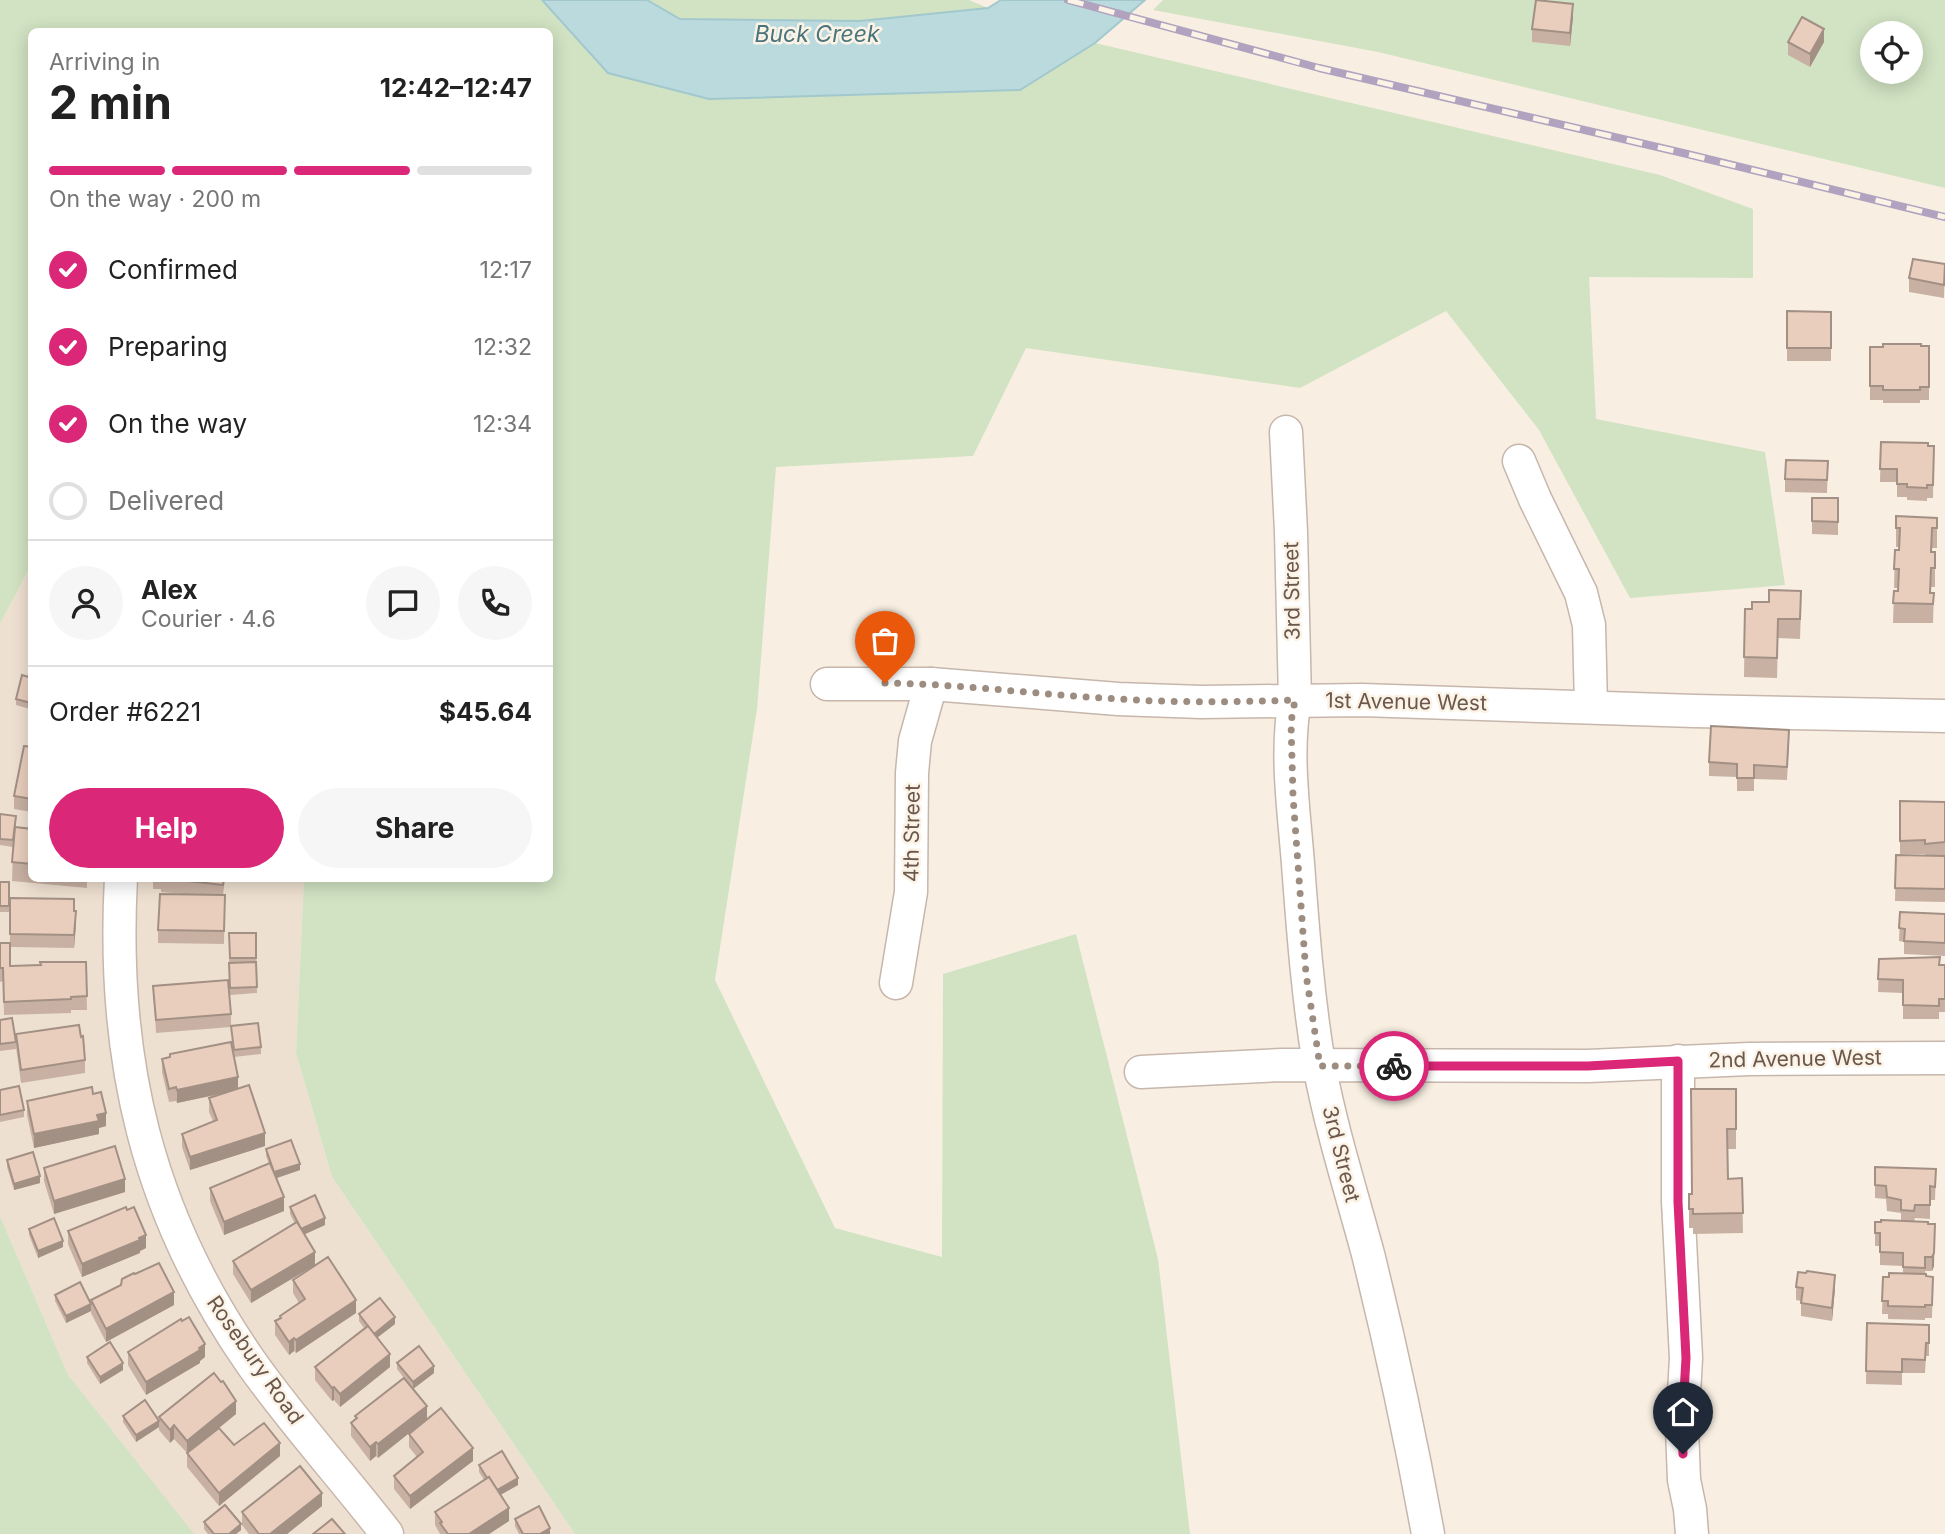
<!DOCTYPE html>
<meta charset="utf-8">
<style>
body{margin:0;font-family:Inter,sans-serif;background:#f6f6f6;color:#222;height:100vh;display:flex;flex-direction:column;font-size:26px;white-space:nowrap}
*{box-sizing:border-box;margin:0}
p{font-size:23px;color:#767676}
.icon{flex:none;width:38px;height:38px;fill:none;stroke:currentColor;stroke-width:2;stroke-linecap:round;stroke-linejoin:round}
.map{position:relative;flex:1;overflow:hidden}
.panel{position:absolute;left:28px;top:28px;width:525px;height:854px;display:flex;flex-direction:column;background:#fff;border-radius:10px;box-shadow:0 4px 18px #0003}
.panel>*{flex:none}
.controls{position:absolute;left:1860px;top:21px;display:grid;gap:14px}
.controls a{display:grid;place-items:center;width:63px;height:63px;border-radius:50%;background:#fff;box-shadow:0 4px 18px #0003;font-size:35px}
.pin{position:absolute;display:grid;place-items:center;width:60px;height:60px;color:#fff;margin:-72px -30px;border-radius:50% 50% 50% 0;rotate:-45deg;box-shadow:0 0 7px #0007}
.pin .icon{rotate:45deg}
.courier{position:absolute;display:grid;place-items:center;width:70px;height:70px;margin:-35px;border:5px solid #db2777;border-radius:50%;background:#fff;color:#222;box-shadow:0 2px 9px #0007}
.overview em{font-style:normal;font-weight:700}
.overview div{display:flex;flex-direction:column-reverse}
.overview{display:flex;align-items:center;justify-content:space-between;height:119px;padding:0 21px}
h1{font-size:46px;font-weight:700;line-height:52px}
.bar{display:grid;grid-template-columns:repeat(4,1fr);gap:10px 7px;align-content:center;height:84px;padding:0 21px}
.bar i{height:9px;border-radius:5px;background:#e0e0e0}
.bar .current{background:#db2777}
.bar p{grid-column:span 4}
.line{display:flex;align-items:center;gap:18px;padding:0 21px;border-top:2px solid #e0e0e0}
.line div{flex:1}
.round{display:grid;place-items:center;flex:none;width:74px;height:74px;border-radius:37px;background:#f6f6f6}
ol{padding:0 21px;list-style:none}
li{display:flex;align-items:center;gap:21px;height:77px}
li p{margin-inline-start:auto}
li .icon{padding:7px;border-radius:50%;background:#db2777;color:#fff;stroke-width:4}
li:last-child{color:#767676}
li i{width:38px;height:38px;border:4px solid #e0e0e0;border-radius:50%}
.button{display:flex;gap:14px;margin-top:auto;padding:14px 21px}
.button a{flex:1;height:80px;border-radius:42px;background:#db2777;color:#fff;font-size:28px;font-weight:700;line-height:80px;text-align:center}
.button a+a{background:#f6f6f6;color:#222}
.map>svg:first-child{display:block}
.residential{fill:#eee0d1}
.green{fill:#d1e3c3;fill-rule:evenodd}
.water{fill:#badade;stroke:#a2c8ce;stroke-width:2}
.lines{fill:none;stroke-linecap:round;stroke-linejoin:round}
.minor-casing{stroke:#c7b6ab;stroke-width:35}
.minor{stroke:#fff;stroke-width:32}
.rail-casing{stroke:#b1a3bf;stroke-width:8}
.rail{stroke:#fcf3e7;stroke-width:5;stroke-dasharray:16;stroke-linecap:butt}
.wall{fill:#c8b1a3}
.shaded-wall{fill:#a39084}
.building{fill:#e9cebd;stroke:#a39084;stroke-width:2}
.done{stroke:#9d8c80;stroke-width:7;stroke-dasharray:0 12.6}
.route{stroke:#db2777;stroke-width:9}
.labels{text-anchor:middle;stroke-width:5;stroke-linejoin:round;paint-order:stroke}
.street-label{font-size:21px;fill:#6c574c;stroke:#fcf3e7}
.water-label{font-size:23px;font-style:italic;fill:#4a757c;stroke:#fcf3e7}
</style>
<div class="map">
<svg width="1945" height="1534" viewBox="0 0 1945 1534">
<rect width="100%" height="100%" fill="#f8efe2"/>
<path class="residential" d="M31 565 32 878 304 879 296 1053 332 1177 575 1534H182L68 1375 0 1216V624Z"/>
<g class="green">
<path d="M0 0H542L608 73 1020 90 1095 43 1660 175 1753 209V278L1589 277 1596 419 1765 452 1785 585 1630 598 1539 430 1446 311 1300 388 1026 348 973 456 776 467 757 709 715 980 835 1228 942 1257 943 974 1076 934 1158 1259 1190 1534H575L332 1177 296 1053 304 879 550 878V32H32L31 565 0 624Z"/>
<path d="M647 0H969L988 8 860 21 680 19Z"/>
<path d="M1163 0H1945V188L1378 52 1153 10ZM1872 33H1911V72H1872Z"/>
<path d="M0 1216 68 1375 194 1534H0Z"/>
</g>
<path class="water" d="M542 0H647L680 19 860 21 988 8 1001 0H1145L1095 43 1020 90 709 99 608 73Z"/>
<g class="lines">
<defs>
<g id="minor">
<path d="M1286 432 1291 532 1295 700C1285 753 1294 811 1298 864 1303 931 1308 998 1319 1064 1331 1129 1351 1191 1368 1254 1391 1347 1411 1440 1428 1534"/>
<path d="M1519 461 1535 499 1581 593 1589 625 1591 706"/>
<path d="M827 684H931L1118 699 1201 702 1362 700 1694 711 1945 716"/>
<path d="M121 878C111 1059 147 1214 252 1364 294 1423 343 1477 387 1534"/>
<path d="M896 983 911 892 912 773 915 741 931 684"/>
<path d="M1678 1061V1201L1686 1358 1682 1428 1684 1480 1690 1509 1692 1534"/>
<path d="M1141 1072 1282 1065 1588 1066 1749 1059 1945 1058"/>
</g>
</defs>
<use href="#minor" class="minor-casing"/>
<use href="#minor" class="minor"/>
<defs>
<path id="rail" d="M1068 0 1319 68 1683 153 1945 217"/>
</defs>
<use href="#rail" class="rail-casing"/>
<use href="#rail" class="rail"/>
</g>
<g class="wall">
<path d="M1573 17 1570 46 1532 42V29Z"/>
<path d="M1788 42H1824L1810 67 1788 55Z"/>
<path d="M1945 264 1944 298 1909 292V278Z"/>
<path d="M1787 311 1831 312V361H1787Z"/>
<path d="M1929 346V400H1920V403H1883V400H1870V347Z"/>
<path d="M1881 442 1934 446 1933 498H1927V501L1907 500V497H1897V482H1880Z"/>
<path d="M1828 461 1827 493 1785 492V479Z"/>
<path d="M1812 498H1838V535L1812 534Z"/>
<path d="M1896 516 1937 518V548H1932V552H1935V587H1931V593H1934L1933 623H1893L1894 591H1898V588H1894L1895 550H1899V547H1896Z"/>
<path d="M1745 609 1801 610 1800 639 1778 638 1777 678 1744 677Z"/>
<path d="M32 678V724H30V709L16 705V699Z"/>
<path d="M1789 743 1787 780 1754 779V791H1737V777L1709 776V762Z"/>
<path d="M32 747V812L14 809V796Z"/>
<path d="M1900 801 1945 802V855H1939L1945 856V902L1895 901 1896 855H1925V854H1900Z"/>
<path d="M0 814 15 827 32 829V878H87V888L12 881 13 847 0 845Z"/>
<path d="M153 878H225L223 895H225L224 944 158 943V930L184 894 161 892V889H153Z"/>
<rect x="0" y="882" width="9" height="30"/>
<path d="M10 898 74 911 76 924 74 948 10 947V966L86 962 87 1010H71V1013L4 1015 3 981 0 982V943H10Z"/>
<path d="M1900 912 1945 914V956L1904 954V942L1899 941Z"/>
<path d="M229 933H256L257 993 230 995 229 970Z"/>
<path d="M1879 959 1945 965V1012H1939V1019H1903V993L1878 992Z"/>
<path d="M153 986 231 1014V1027L156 1033Z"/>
<path d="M0 1020 16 1042V1049L0 1051Z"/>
<path d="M231 1026 261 1047V1054L234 1057Z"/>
<path d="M16 1034 85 1060V1073L21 1083 16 1047Z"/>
<path d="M170 1054 238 1089 265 1146 190 1170 182 1147V1134L213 1121 209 1112V1098L225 1093 177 1103 176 1101 169 1102 162 1072V1059L170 1057Z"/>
<path d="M1736 1089V1149H1728V1179L1742 1178 1743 1233 1693 1234V1228H1689V1194H1692Z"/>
<path d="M0 1090 24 1110V1117L0 1122Z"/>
<path d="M93 1094 106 1126 99 1128V1134L34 1148 27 1115V1101Z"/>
<path d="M266 1149 300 1170 276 1178 284 1211 224 1235 210 1201V1188L269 1164 266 1156Z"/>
<path d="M7 1160 40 1183 14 1190 7 1167Z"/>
<path d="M1875 1167 1936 1169 1935 1200H1930V1219L1915 1218 1914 1221 1928 1222 1934 1266 1932 1271H1925L1926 1276 1933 1277 1932 1318H1925V1320L1888 1319V1314H1882L1883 1277H1889L1903 1273V1266L1880 1265V1246H1875V1222L1901 1221V1213L1887 1211 1886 1199 1875 1198Z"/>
<path d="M44 1168 125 1192 54 1214 44 1181Z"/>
<path d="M290 1207 325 1225 305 1234 315 1265 251 1303 233 1274V1261L295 1224 290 1214Z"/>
<path d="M29 1229 63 1247 38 1258 29 1235Z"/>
<path d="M68 1231 146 1248 140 1251V1253L82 1277 68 1244Z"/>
<path d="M135 1274 174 1305 106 1342 91 1313V1300L121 1285Z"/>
<path d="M293 1280 356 1313 296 1353 294 1351 289 1355 275 1335V1321L280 1319V1316L299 1303 293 1293Z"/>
<path d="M1796 1287 1835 1288 1832 1321 1801 1316V1301L1796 1300Z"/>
<path d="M55 1295 91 1311 66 1323 55 1301Z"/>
<path d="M359 1314 395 1324 377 1338 390 1367 340 1407 334 1400 332 1401 315 1380V1367L364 1328 359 1321Z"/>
<path d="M1867 1323 1929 1325V1356H1926L1925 1373H1902V1385L1866 1384Z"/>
<path d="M128 1352 205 1357 200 1361V1363L146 1395 128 1365Z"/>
<path d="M87 1357 123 1370 100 1384 87 1363Z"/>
<path d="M397 1363 434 1373 413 1389 378 1458 376 1456 370 1461 351 1436V1423L355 1419V1416L404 1378 397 1369Z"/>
<path d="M236 1414 191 1451 234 1445 280 1456 219 1506 187 1467V1453L174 1439 170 1443 159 1430V1417Z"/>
<path d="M123 1416 159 1427 136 1442 123 1422Z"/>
<path d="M409 1434 473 1461 410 1509 394 1489V1476L417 1457 409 1447Z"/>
<path d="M479 1465 518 1485 500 1495 509 1521 489 1534H440L435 1525V1512L484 1480 479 1472Z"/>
<path d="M322 1506 287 1534H249L242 1525V1512Z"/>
<path d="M515 1519 550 1534H519L515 1526Z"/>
<path d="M204 1522 241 1530 236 1534H208L204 1529Z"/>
</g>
<g class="shaded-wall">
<path d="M1573 4V17L1570 46V33Z"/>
<path d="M1824 29V42L1810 67V54Z"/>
<path d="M76 911V924L74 948V935Z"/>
<path d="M238 1077V1090L177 1103V1090Z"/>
<path d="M106 1113V1126L99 1128V1134L34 1148V1134Z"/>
<path d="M265 1133V1146L190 1170V1157Z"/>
<path d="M300 1164V1170L274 1179V1172Z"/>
<path d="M40 1176V1183L14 1190V1184Z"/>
<path d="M125 1179V1192L54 1214V1201Z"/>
<path d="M284 1197V1211L224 1235V1222Z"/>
<path d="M325 1218V1225L301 1236V1229Z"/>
<path d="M1935 1224 1934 1266 1932 1271V1257Z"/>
<path d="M146 1235V1248L140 1251V1253L82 1277V1264Z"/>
<path d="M63 1241V1247L38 1258V1251Z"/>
<path d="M315 1252V1265L251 1303V1290Z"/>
<path d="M1835 1275V1288L1832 1321V1308Z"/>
<path d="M174 1292V1305L106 1342V1329Z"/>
<path d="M356 1300V1313L296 1353V1340Z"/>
<path d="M91 1304V1311L66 1323V1316Z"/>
<path d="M395 1317V1324L374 1340V1334Z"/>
<path d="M294 1338V1351L289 1355V1342Z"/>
<path d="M205 1344V1357L200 1361V1363L146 1395V1382Z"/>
<path d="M390 1354V1367L340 1407V1394Z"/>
<path d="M123 1363V1370L100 1384V1377Z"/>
<path d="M434 1366V1373L413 1389V1382Z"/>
<path d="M334 1387V1400L332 1401V1388Z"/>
<path d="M236 1401V1414L187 1454V1441Z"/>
<path d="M427 1406V1419L378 1458V1444Z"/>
<path d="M159 1421V1427L136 1442V1435Z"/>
<path d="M174 1425V1439L170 1443V1430Z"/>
<path d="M376 1442V1456L370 1461V1447Z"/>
<path d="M280 1443V1456L219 1506V1493Z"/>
<path d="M473 1448V1461L410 1509V1496Z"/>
<path d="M518 1478V1485L495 1498V1491Z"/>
<path d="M322 1493V1506L287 1534H270Z"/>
<path d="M509 1508V1521L489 1534H469Z"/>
<path d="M241 1524V1530L236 1534H229Z"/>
<path d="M550 1528V1534H540Z"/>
</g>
<g class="building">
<path d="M1536 0 1573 4 1570 33 1532 29Z"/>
<path d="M1802 17 1824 29 1810 54 1788 42Z"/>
<path d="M1913 259 1945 264 1944 285 1909 278Z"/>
<path d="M1787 311 1831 312V348H1787Z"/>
<path d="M1883 344H1921V346H1929V387H1920V390H1883V386H1870V347H1883Z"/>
<path d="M1881 442 1928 443V446H1934L1933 485H1927V488L1907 487V484H1897V469H1880Z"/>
<path d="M1786 460 1828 461 1827 480 1785 479Z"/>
<path d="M1812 498H1838V522L1812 521Z"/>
<path d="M1896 516 1937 518V528H1932L1931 552H1935V568H1931L1930 593H1934L1933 604 1893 603 1894 591H1898L1899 569H1894L1895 550H1899L1900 528H1896Z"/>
<path d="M1769 590 1801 591 1800 619H1778L1777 658 1744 657 1745 609H1752V602H1769Z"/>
<path d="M22 675 32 678 31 703 16 699Z"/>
<path d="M1711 726 1789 730 1787 767 1754 765V778H1737V764L1709 762Z"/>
<path d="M24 746 32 747V799L14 796Z"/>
<path d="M1900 801 1945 802V842L1925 844V840L1900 841Z"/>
<path d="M0 814 16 816 13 840 0 839Z"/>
<path d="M15 827 32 829V864L12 862Z"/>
<path d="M1896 855 1945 856V889L1895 888Z"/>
<path d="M161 878H224L223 885Z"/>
<rect x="0" y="882" width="9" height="24"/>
<path d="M160 894 225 895 224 931 158 930Z"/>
<path d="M10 898 74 899V911H76L74 935 10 934Z"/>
<path d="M1900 912 1945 914V943L1904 941 1905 929 1899 928Z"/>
<path d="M229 933H256V958H230Z"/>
<path d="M0 943H10V966L41 965 40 962H86L87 996 71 997V999L4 1002 3 968H0Z"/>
<path d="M1940 957 1939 965H1945V999H1939V1006L1903 1005V980L1878 979 1879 959Z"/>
<path d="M256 962 257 987 230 988 229 963Z"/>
<path d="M228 980 231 1014 156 1020 153 986Z"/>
<path d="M12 1018 16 1042 0 1044V1020Z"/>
<path d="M258 1023 261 1047 234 1050 231 1026Z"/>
<path d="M79 1025 81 1037 83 1036 85 1060 21 1070 16 1034Z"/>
<path d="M231 1042 238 1077 177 1090 176 1087 169 1089 162 1059 170 1057V1054Z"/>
<path d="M249 1085 265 1133 190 1157 182 1134 217 1120 209 1098Z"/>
<path d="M19 1086 24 1110 0 1115V1090Z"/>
<path d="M92 1087 93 1094 101 1092 106 1113 97 1115 99 1121 34 1134 27 1101Z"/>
<path d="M1691 1089H1736V1129H1727L1728 1179 1742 1178 1743 1213 1693 1214V1209H1689V1194H1692Z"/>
<path d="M291 1140 300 1164 274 1172 266 1149Z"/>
<path d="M115 1146 125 1179 54 1201 44 1168Z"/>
<path d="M33 1152 40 1176 14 1184 7 1160Z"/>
<path d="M270 1163 284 1197 224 1222 210 1188Z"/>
<path d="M1875 1167 1936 1169 1935 1187 1930 1186V1205H1915L1914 1211 1901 1210V1200L1887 1197 1886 1186 1875 1185Z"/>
<path d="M315 1195 325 1218 301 1229 290 1207Z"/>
<path d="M126 1207 127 1210 134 1207 146 1235 139 1238 140 1240 82 1264 68 1231Z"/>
<path d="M54 1218 63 1241 38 1251 29 1229Z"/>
<path d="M1881 1220 1928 1222V1224H1935L1934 1253 1932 1257H1925V1268L1903 1267V1253L1880 1252V1233H1875V1222H1881Z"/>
<path d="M297 1222 315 1252 251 1290 233 1261Z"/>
<path d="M328 1257 356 1300 296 1340 294 1338 289 1342 275 1321 281 1318 280 1316 305 1299 293 1280Z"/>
<path d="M159 1263 174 1292 106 1329 91 1300 121 1285 122 1279 134 1273 135 1274Z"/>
<path d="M1807 1271 1835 1275 1832 1308 1801 1303 1803 1288 1796 1287 1798 1272 1806 1273Z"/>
<path d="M1889 1273 1926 1274V1276L1933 1277 1932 1305H1925V1307L1888 1306V1301H1882L1883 1277H1889Z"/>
<path d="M80 1282 91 1304 66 1316 55 1295Z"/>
<path d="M380 1298 395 1317 374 1334 359 1314Z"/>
<path d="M189 1317 205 1344 199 1348 200 1350 146 1382 128 1352 181 1319 182 1321Z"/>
<path d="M1867 1323 1929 1325V1343H1926L1925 1360 1902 1359V1372L1866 1371Z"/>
<path d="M368 1326 390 1354 340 1394 334 1387 332 1388 315 1367Z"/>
<path d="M110 1342 123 1363 100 1377 87 1357Z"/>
<path d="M419 1346 434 1366 413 1382 397 1363Z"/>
<path d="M214 1373 221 1382 223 1381 236 1401 187 1441 174 1425 170 1430 159 1417Z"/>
<path d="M404 1378 427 1406 378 1444 376 1442 370 1447 351 1423 357 1418 355 1416Z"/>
<path d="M145 1400 159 1421 136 1435 123 1416Z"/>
<path d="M441 1408 473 1448 410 1496 394 1476 423 1452 409 1434Z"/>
<path d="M264 1423 280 1443 219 1493 187 1453 219 1428 234 1445Z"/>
<path d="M502 1451 518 1478 497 1490 489 1477 487 1478 479 1465Z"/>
<path d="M300 1466 322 1493 270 1534H259L242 1512Z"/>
<path d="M489 1477 509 1508 469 1534H448L440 1523 442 1522 435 1512Z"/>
<path d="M225 1505 241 1524 229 1534H214L204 1522Z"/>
<path d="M539 1506 550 1528 540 1534H523L515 1519Z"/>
<path d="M332 1519 345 1534H313Z"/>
</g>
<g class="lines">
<path class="done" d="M885 683C963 684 1041 695 1119 699 1178 703 1236 702 1295 700L1291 722 1293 796 1306 974 1320 1066H1394"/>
<path class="route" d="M1394 1066H1588L1678 1061V1202L1686 1358 1682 1428 1683 1454"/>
</g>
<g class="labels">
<g class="street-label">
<text transform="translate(1292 591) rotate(-91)" y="7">3rd Street</text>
<text transform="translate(1406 702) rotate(1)" y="7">1st Avenue West</text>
<text transform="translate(912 833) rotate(-89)" y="7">4th Street</text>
<text transform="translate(1795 1059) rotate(-1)" y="7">2nd Avenue West</text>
<text transform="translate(1341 1154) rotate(76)" y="7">3rd Street</text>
<text transform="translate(255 1360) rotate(55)" y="7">Rosebury Road</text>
</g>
<g class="water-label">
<text x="817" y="42">Buck Creek</text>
</g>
</g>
</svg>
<div class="controls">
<a><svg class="icon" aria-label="locate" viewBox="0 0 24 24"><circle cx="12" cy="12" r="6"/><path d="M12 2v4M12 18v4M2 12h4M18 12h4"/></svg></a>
</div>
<div class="pin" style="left:885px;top:683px;background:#ea580c"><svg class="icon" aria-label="bag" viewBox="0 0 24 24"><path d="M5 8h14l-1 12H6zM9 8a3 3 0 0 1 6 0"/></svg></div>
<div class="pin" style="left:1683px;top:1454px;background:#1f2937"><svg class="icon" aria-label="home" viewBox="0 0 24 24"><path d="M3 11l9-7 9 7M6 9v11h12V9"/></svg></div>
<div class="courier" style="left:1394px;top:1066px"><svg class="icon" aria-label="bike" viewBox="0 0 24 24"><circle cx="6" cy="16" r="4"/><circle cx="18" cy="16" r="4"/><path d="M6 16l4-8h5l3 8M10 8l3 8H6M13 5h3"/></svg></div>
<section class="panel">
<div class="overview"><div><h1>2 min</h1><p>Arriving in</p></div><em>12:42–12:47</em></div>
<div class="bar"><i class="current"></i><i class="current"></i><i class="current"></i><i></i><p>On the way · 200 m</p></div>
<ol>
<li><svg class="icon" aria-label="check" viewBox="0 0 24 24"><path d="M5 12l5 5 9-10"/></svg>Confirmed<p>12:17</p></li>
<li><svg class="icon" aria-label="check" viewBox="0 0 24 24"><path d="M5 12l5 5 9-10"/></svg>Preparing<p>12:32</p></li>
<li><svg class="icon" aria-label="check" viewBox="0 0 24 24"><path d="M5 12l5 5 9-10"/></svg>On the way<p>12:34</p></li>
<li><i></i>Delivered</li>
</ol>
<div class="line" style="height:126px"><a class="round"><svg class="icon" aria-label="person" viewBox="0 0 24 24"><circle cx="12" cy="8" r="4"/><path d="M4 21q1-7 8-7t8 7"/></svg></a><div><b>Alex</b><p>Courier · 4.6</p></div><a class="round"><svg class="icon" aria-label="chat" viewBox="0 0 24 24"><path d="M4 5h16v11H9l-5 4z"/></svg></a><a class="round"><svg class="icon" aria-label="phone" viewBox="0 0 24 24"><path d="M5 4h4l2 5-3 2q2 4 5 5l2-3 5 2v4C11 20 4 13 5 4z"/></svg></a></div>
<div class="line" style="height:91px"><div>Order #6221</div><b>$45.64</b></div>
<div class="button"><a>Help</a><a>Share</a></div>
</section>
</div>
